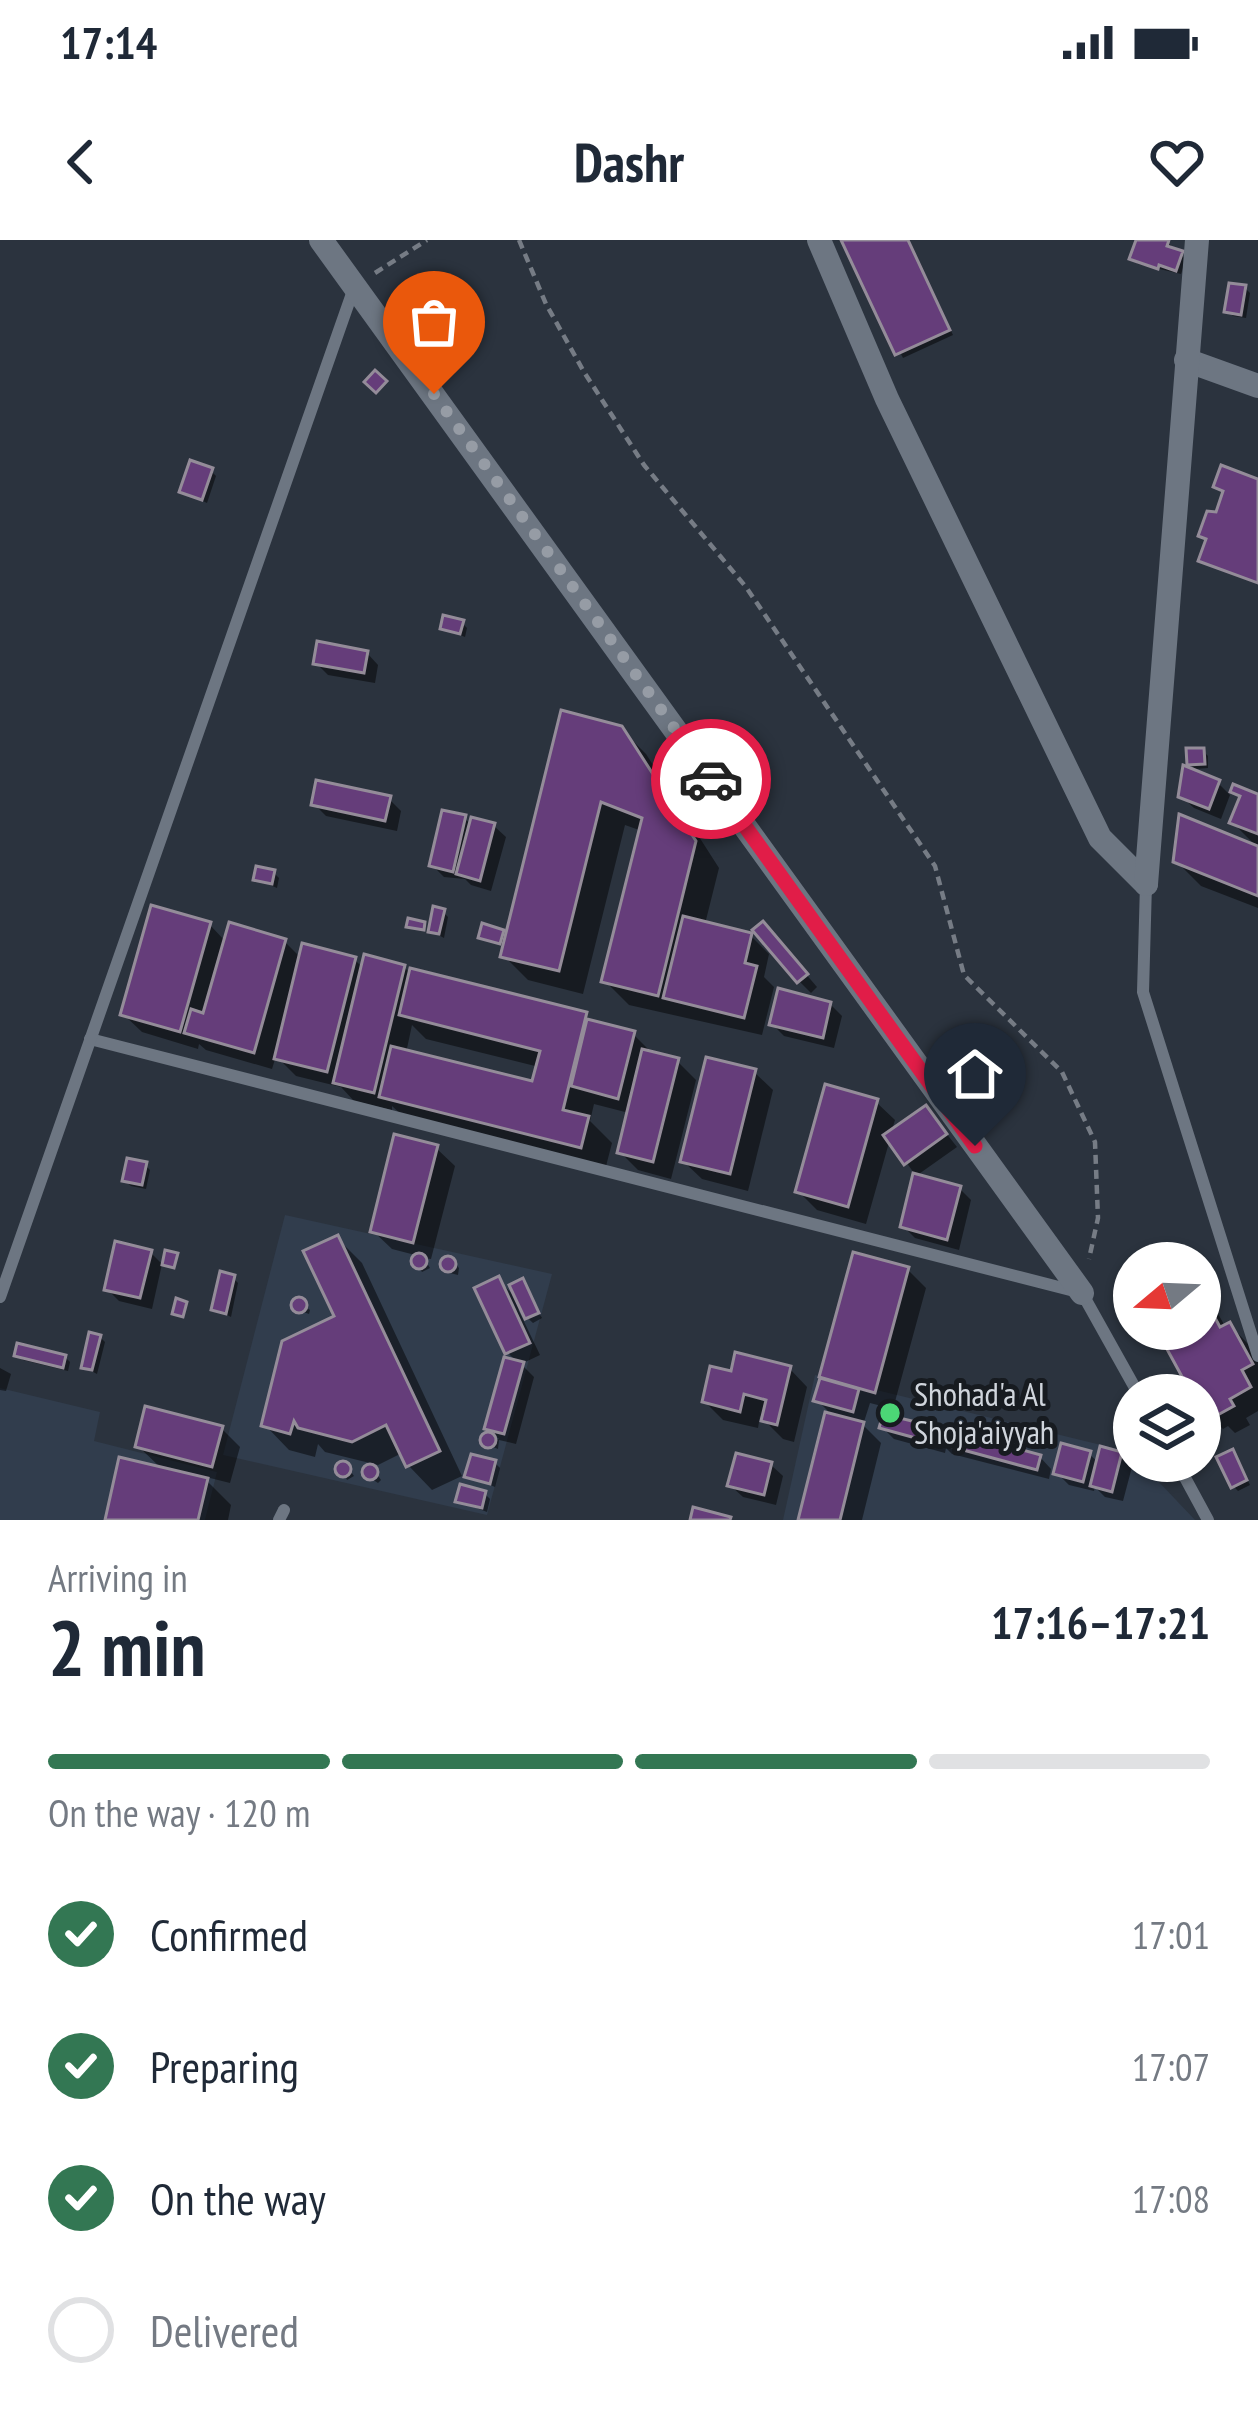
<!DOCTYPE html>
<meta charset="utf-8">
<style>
body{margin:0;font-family:"PT Sans Narrow",sans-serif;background:#f2f2f3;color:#1f2937;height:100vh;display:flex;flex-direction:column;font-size:45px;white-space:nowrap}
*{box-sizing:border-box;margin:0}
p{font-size:39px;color:#747a83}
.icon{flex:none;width:66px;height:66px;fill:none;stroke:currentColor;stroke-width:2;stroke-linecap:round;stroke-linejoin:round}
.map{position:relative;height:1280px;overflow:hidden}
.side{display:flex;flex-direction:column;background:#fff;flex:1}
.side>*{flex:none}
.needle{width:78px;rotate:251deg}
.controls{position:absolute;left:1113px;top:1002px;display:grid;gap:24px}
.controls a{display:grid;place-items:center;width:108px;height:108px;border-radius:50%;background:#fff;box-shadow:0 3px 9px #0004;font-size:60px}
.pin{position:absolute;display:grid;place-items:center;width:102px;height:102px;color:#fff;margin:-123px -51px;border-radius:50% 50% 50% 0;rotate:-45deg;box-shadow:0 0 12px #0007}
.pin .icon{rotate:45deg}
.courier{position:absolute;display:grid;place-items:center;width:120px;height:120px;margin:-60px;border:9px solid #e11d48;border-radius:50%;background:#fff;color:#222;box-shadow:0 3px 15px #0007}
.summary em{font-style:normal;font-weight:700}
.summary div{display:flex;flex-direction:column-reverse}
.summary{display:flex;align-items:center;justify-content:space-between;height:204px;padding:0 48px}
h1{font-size:78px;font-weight:700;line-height:90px}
.bar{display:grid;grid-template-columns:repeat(4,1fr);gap:18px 12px;align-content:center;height:144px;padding:0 48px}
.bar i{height:15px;border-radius:9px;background:#e0e1e3}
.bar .on{background:#337753}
.bar p{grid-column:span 4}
ol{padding:0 48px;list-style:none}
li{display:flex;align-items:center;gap:36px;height:132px}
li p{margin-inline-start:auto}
li .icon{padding:12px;border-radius:50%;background:#337753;color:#fff;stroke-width:4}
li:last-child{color:#747a83}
li i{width:66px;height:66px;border:6px solid #e0e1e3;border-radius:50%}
.status{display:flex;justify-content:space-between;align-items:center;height:84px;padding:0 60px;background:#fff;direction:ltr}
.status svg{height:33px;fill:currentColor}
header{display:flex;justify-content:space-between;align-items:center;height:156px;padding:0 48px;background:#fff;font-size:54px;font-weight:700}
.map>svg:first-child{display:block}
.built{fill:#313d4d}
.shadow{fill:#0007;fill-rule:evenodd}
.building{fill:#653d7a;stroke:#948c99;stroke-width:3}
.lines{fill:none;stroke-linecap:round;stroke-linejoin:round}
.path{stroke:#767c85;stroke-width:4.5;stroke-dasharray:9 6;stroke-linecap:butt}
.service{stroke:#6d7682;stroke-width:12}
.minor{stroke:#6d7682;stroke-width:24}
.done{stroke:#969ca5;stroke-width:12;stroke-dasharray:0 21.6}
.route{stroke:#e11d48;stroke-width:15}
.poi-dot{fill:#4cd676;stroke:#171b20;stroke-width:4.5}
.labels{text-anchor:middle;stroke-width:10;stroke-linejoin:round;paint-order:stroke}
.poi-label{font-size:33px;fill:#d0d5dc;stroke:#171b20;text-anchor:start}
</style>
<div class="status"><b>17:14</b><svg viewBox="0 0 49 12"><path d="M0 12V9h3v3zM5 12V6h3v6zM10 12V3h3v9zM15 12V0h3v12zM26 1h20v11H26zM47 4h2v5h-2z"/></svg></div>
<header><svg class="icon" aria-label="back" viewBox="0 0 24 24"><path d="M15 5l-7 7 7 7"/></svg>Dashr<svg class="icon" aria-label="heart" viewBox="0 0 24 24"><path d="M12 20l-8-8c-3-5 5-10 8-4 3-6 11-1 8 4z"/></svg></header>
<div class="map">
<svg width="1258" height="1280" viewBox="0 0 1258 1280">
<rect width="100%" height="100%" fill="#2b333e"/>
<g class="built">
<path d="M285 975 552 1034 487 1275 223 1215Z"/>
<path d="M815 1135 1130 1212 1134 1221H1139L1195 1280H783Z"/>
<path d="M0 1148 100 1172 94 1201 217 1232 205 1280H0Z"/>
</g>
<g class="shadow">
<path d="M844 0H908L953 95 903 118Z"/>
<path d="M1139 0 1168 3 1186 19 1181 34 1138 24 1133 19Z"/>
<path d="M1245 48 1250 53 1246 78 1233 76 1228 71Z"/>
<path d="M211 231 216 236 207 263 182 251Z"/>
<path d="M462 383 467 388 465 397 443 388Z"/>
<path d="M367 413 378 425 375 443 328 435 316 423Z"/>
<path d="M621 489 646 514 719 628 705 684 751 696 769 714 764 737 774 747 762 795 629 765 605 741 642 591 625 585 583 754 528 740 504 716 506 707 481 697 502 692 508 698Z"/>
<path d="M1203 511 1208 516V528L1195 529 1190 524Z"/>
<path d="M1218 543 1230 555 1221 579 1194 568 1181 556Z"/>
<path d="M1233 551 1258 557V608L1232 582 1241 559Z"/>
<path d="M389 559 401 571 397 591 326 576 314 564Z"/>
<path d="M464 578 472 585 494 586 506 597 491 651 471 645 465 639 444 637 432 625Z"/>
<path d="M1258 609V668L1201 646 1176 621Z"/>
<path d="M274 633 279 638 277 648 256 639Z"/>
<path d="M443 672 448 677 444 698 431 691Z"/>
<path d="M210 685 226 702H285L302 719H354L364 729 404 727 412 735 585 775 595 784 633 794 651 812 677 821 696 840 671 939 638 930 620 912 629 873 594 864 590 881 612 903 605 930 407 880 392 866V870L354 861 341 847 296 836 276 816 272 829 206 810 199 804 198 809 142 792 123 774ZM412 785 426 799 539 827 534 845 406 813Z"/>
<path d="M774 697 817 747 811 753 799 741Z"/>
<path d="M830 764 842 776 834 808 784 796 772 784Z"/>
<path d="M754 832 773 850 748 951 702 939 683 921Z"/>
<path d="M876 862 895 880 891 893 926 868 957 907 916 936 890 899 866 984 817 970 798 951Z"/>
<path d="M436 908 455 926 431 1019 424 1018 430 1028 422 1032 414 1020 419 1016 392 1009 373 991Z"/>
<path d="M145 925 150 930 146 949 131 946 125 941Z"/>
<path d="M959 948 971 960 959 1010 915 998 903 986Z"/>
<path d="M337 998 362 1023 462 1236 432 1250 408 1225 402 1213 378 1225 325 1212 318 1204 315 1217 289 1210 265 1185 338 1078Z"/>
<path d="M150 1012 162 1024 152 1069 119 1061 107 1049Z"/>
<path d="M445 1022 454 1023 459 1028 458 1035 450 1033Z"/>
<path d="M908 1030 926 1048 893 1169 870 1163 863 1185 881 1203 862 1280H801L828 1171 817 1160 823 1137Z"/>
<path d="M233 1038 238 1043 231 1077 215 1069Z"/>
<path d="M498 1040 519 1060 522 1042 542 1078 533 1083 518 1069 540 1115 521 1124 534 1137 516 1204 499 1200 498 1209 484 1203 485 1198 499 1199 487 1188 519 1124 508 1113Z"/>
<path d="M1200 1050 1212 1063 1226 1088 1230 1085 1248 1104 1258 1122V1171L1246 1178 1250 1185 1235 1193 1228 1186 1223 1189 1205 1171 1200 1155H1196L1160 1089H1200Z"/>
<path d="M299 1061 310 1070 309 1074 295 1069Z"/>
<path d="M100 1097 105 1102 97 1134 84 1127Z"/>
<path d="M18 1115 65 1117 70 1122 68 1131 23 1120Z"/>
<path d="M0 1128 11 1134 6 1151 0 1150Z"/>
<path d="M789 1128 807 1147 794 1202 783 1199 760 1176 758 1188 723 1180 705 1162 733 1135Z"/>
<path d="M882 1187 935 1190 941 1196 1040 1217 1051 1229 1049 1239 952 1214 946 1208 945 1213 894 1199Z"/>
<path d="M222 1189 240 1207 230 1243 202 1236 231 1265 228 1280H108L163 1230 138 1206Z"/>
<path d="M1089 1214 1099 1223 1121 1215 1132 1227 1123 1261 1105 1257 1095 1247 1094 1251 1069 1245 1057 1233Z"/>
<path d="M1237 1218 1250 1245 1238 1251 1233 1246Z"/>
<path d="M495 1223 500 1228 495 1247 468 1236Z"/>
<path d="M346 1225 354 1236 347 1240 341 1226Z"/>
<path d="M771 1225 783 1236 776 1265 743 1257 731 1246Z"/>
<path d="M373 1228 381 1240 378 1243 366 1235 367 1229Z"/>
<path d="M485 1254 490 1259 487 1272 458 1261Z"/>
</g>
<g class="building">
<path d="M841 0H908L950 90 895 115Z"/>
<path d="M1136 0H1169L1167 6 1183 11 1176 31 1159 25 1158 29 1129 19Z"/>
<path d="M1229 43 1246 45 1241 75 1224 72Z"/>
<path d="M375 130 387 141 376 153 364 142Z"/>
<path d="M190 220 213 228 202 260 179 252Z"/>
<path d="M1221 225 1258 239V343L1198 321 1206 299 1198 296 1207 271 1216 272 1223 251 1213 247Z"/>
<path d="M443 375 464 380 460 394 440 389Z"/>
<path d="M317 401 368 411 364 433 313 424Z"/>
<path d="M561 470 622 486 696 601 658 756 601 742 642 578 601 562 559 731 500 717Z"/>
<path d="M1186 508H1204L1205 524 1187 525Z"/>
<path d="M1183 525 1220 540 1209 569 1178 557Z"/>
<path d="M316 540 391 556 385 581 311 565Z"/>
<path d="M1233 544 1258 554V594L1229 583 1240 556 1230 552Z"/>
<path d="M442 570 466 575 453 632 429 626Z"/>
<path d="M1179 574 1258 606V656L1173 622Z"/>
<path d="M471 577 495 583 480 641 456 634Z"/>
<path d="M256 626 275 630 272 644 253 640Z"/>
<path d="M151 665 211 682 180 792 120 775Z"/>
<path d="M433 666 445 669 439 694 428 692Z"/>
<path d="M683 676 752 693 745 723 757 726 744 778 663 758Z"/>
<path d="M408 678 425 682 424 690 406 687Z"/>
<path d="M763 681 808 734 797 743 752 690Z"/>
<path d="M229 682 286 699 254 813 184 793 191 769 203 773Z"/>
<path d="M482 683 504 690 500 704 478 698Z"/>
<path d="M302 703 356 717 327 832 274 819Z"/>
<path d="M364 714 405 725 374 853 333 843Z"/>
<path d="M410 728 587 772 563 870 589 876 581 908 379 857 391 806 532 841 540 811 399 775Z"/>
<path d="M778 748 831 762 823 798 769 785Z"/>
<path d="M587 779 635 791 618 859 571 846Z"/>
<path d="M642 809 679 818 653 922 617 913Z"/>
<path d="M706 817 756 829 730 934 680 922Z"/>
<path d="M825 844 878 859 848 967 795 952Z"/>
<path d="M926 865 947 894 904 925 883 895Z"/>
<path d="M394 894 438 905 413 1003 370 992Z"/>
<path d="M127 918 147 922 142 945 122 941Z"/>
<path d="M913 933 961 946 947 1000 900 987Z"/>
<path d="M338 995 440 1211 406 1227 386 1185 352 1202 298 1188 294 1181 290 1194 261 1186 282 1101 334 1076 303 1011Z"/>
<path d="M115 1001 152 1010 140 1058 104 1050Z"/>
<path d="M165 1010 178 1013 174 1028 162 1025Z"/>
<path d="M853 1012 909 1027 875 1153 819 1137Z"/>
<circle cx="419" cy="1021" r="8"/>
<circle cx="448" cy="1024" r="8"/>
<path d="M220 1031 235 1035 226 1074 211 1070Z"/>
<path d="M499 1036 530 1103 505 1114 474 1048Z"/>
<path d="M523 1038 539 1073 525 1079 509 1045Z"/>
<path d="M1200 1050 1220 1087 1230 1082 1253 1124 1242 1130 1251 1147 1230 1159 1234 1166 1214 1177 1210 1169 1202 1173 1200 1155H1192L1156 1089H1200Z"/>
<circle cx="299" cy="1065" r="8"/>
<path d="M176 1058 187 1062 183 1077 172 1074Z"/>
<path d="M89 1092 101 1095 92 1130 81 1128Z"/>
<path d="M17 1103 66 1115 63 1128 14 1116Z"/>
<path d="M735 1112 791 1126 777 1185 761 1181 766 1160 744 1154 740 1172 702 1162 710 1126 731 1131Z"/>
<path d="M504 1117 524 1122 504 1194 484 1189Z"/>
<path d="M820 1138 859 1149 853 1172 813 1161Z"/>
<path d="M145 1166 223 1186 212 1227 135 1207Z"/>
<path d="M825 1172 864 1182 840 1280H798Z"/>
<path d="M883 1174 937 1187 934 1203 879 1188Z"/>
<path d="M941 1188 1041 1215 1037 1230 937 1203Z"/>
<circle cx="488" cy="1200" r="8"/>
<path d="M1061 1203 1091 1211 1083 1242 1053 1234Z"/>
<path d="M1100 1206 1122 1212 1112 1252 1090 1246Z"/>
<path d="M1233 1209 1247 1240 1231 1248 1216 1217Z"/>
<path d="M736 1213 772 1222 764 1255 727 1246Z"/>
<path d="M471 1214 496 1220 490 1244 464 1237Z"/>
<path d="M119 1217 208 1238 198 1280H105Z"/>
<circle cx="343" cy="1229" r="8"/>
<circle cx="370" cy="1232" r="8"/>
<path d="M460 1244 486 1251 482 1268 455 1262Z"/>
<path d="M693 1267 731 1277 730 1280H690Z"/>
</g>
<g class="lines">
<g class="path">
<path d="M519 0 546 64 584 132 644 225 746 347 935 626 964 735 1062 832 1095 902 1098 978 1089 1019"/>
<path d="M375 33 427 0"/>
</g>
<g class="service">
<path d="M1146 644 1143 752 1258 1116"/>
<path d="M90 799 1082 1053 1139 1155"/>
<path d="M0 1057 355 45"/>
<path d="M1176 1221 1208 1280"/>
<path d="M279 1280 284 1270"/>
</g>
<g class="minor">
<path d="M321 0 1082 1053"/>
<path d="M819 0 887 159 1100 598 1146 644"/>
<path d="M1186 120 1258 146"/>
<path d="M1146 644 1197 0"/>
</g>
</g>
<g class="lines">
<path class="done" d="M434 154 711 539"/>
<path class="route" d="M711 539 975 906"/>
</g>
<circle class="poi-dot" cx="890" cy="1173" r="12"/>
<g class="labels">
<g class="poi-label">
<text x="914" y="1166">Shohad'a Al<tspan x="914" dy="38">Shoja'aiyyah</tspan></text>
</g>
</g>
</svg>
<div class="controls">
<a><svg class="needle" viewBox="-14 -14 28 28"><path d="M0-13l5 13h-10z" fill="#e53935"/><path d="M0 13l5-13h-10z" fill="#747a83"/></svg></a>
<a><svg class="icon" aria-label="layers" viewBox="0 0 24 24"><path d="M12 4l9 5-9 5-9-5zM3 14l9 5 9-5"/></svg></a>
</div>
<div class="pin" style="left:434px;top:154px;background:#ea580c"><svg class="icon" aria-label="bag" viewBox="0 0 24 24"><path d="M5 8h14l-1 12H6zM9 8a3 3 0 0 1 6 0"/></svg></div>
<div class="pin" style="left:975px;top:906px;background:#1f2937"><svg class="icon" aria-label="home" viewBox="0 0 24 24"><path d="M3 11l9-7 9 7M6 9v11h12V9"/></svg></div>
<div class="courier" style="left:711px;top:539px"><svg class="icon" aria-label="car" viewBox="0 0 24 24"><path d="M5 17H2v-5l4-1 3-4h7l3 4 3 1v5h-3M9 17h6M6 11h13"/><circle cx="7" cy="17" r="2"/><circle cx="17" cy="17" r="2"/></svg></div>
</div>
<section class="side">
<div class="summary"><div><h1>2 min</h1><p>Arriving in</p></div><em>17:16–17:21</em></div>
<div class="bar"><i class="on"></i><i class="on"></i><i class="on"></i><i></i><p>On the way · 120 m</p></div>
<ol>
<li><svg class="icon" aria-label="check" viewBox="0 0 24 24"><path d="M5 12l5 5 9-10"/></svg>Confirmed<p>17:01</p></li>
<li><svg class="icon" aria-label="check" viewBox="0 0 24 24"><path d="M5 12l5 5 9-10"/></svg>Preparing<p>17:07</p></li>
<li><svg class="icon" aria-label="check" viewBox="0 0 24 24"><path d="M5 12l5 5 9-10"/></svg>On the way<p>17:08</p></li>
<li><i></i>Delivered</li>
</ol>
</section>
